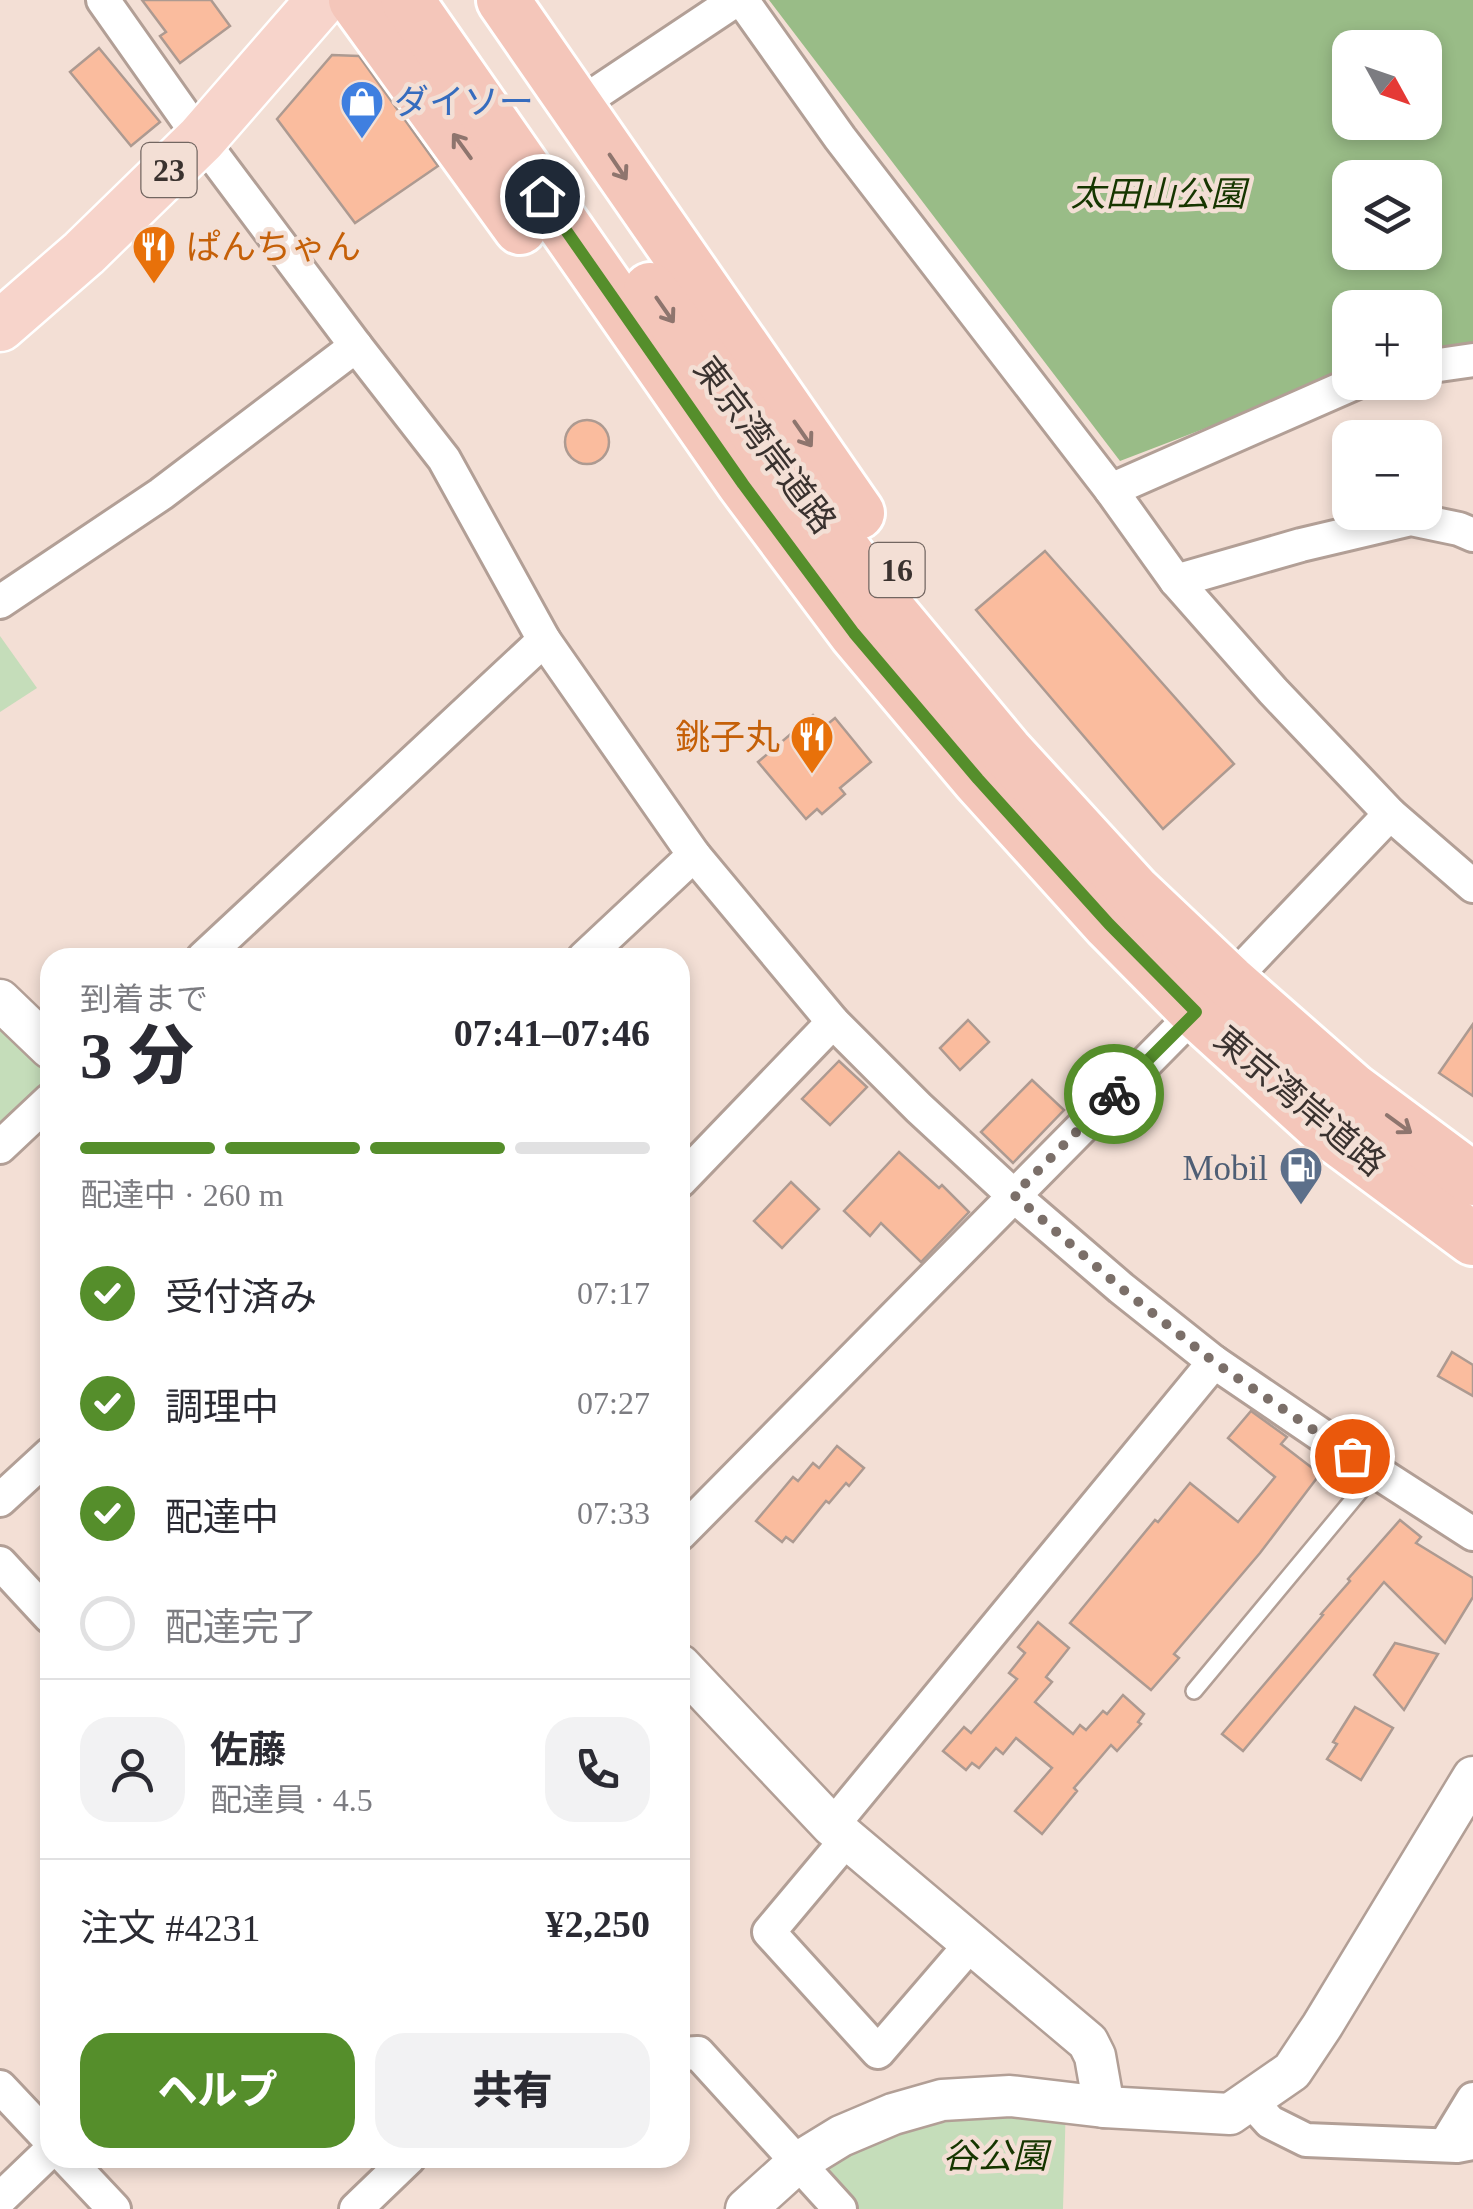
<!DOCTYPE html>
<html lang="ja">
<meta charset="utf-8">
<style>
body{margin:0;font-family:"Times New Roman","Noto Sans JP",serif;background:#f2f2f3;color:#2b2b33;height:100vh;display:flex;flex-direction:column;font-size:38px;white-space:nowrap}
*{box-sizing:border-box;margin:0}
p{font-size:32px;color:#7c7c81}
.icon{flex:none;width:55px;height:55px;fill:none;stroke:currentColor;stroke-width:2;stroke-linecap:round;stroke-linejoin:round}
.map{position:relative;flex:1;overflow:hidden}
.panel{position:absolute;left:40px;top:948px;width:650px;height:1220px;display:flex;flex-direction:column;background:#fff;border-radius:30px;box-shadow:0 5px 15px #0003}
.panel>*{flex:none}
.needle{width:65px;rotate:130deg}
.buttons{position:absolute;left:1332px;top:30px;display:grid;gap:20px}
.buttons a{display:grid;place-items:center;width:110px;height:110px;border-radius:20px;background:#fff;box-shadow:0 5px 15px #0003;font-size:50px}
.pin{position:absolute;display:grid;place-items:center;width:85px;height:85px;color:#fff;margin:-42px;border:5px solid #fff;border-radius:50%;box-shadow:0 2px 10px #0007}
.courier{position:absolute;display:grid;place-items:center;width:100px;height:100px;margin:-50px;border:8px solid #558e2b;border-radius:50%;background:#fff;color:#222;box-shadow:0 2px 12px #0007}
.headline em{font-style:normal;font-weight:800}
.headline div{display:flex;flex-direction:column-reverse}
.headline{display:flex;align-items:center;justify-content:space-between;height:170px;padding:0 40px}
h1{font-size:65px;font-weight:800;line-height:75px}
.bar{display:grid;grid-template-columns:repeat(4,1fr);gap:15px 10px;align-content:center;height:120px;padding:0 40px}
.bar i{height:12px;border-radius:8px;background:#e1e1e2}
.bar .on{background:#558e2b}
.bar p{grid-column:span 4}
.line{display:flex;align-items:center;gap:25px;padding:0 40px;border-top:2px solid #e1e1e2}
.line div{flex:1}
.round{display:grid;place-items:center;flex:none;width:105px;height:105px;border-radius:30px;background:#f2f2f3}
ol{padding:0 40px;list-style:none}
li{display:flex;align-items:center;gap:30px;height:110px}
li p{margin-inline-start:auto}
li .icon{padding:10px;border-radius:50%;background:#558e2b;color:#fff;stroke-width:4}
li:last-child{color:#7c7c81}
li i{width:55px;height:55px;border:5px solid #e1e1e2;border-radius:50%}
.primary-button{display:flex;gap:20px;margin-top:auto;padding:20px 40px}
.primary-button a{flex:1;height:115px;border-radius:30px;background:#558e2b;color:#fff;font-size:40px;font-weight:800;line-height:115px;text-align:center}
.primary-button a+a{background:#f2f2f3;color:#2b2b33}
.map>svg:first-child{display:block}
.green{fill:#c5ddba}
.forest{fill:#99bc87;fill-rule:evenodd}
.building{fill:#fabc9e;stroke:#ad9a91;stroke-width:2.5}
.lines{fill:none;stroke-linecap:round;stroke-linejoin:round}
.service-casing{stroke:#b29f96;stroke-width:20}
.minor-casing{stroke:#b29f96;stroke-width:38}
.tertiary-casing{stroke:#b29f96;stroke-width:45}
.primary-casing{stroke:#fff;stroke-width:55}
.trunk-casing{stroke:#fff;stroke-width:58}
.service{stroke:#fff;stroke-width:15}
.minor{stroke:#fff;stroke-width:32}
.tertiary{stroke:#fff;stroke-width:40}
.primary{stroke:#f7d4cb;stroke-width:50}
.trunk{stroke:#f4c6ba;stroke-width:52}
.oneway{stroke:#8e756e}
.done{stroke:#7b6f69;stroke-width:10;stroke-dasharray:0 18}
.route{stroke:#558e2b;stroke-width:12}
.labels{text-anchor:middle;stroke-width:9;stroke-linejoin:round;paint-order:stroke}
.shield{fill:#f3dfd5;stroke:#726661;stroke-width:2.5}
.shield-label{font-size:32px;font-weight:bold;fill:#3a322f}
.shop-label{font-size:35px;fill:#366cbe;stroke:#f3dfd5;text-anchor:start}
.park-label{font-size:35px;font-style:italic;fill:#163600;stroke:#f3dfd5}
.food-label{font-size:35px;fill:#c56008;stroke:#f3dfd5;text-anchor:start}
.street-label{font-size:35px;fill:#3a322f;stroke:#f3dfd5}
.service-label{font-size:35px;fill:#4e5e75;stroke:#f3dfd5;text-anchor:end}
</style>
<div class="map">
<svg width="1473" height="2209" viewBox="0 0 1473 2209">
<rect width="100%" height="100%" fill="#f3dfd5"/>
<g class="green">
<path d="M0 636 37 688 0 712Z"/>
<path d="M0 1008 50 1054V1093L0 1138Z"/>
<path d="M1066 2102 1063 2209H840L797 2163 893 2114Z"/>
</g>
<path class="forest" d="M769 0H1473V342L1425 353V308H1350V373L1120 461ZM1350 48H1425V122H1350ZM1350 178H1425V252H1350Z"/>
<g class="building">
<path d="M142 0H211L230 26 180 63 160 36 166 32Z"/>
<path d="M99 48 160 122 131 146 70 72Z"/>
<path d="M332 55 359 56 438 166 355 223 277 119Z"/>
<circle cx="587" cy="442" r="22"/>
<path d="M1045 551 1234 764 1163 829 976 610Z"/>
<path d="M813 715 824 727 835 718 871 762 840 788 845 794 822 814 817 809 806 819 758 762Z"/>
<path d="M968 1020 989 1042 960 1070 940 1048Z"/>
<path d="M1473 1024V1096L1439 1073Z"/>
<path d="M839 1061 867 1087 830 1125 802 1099Z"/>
<path d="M1032 1080 1064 1110 1013 1163 981 1132Z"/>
<path d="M899 1152 939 1188 942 1185 969 1212 921 1262 881 1223 870 1236 844 1211Z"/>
<path d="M791 1182 819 1209 782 1248 754 1221Z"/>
<path d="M1452 1352 1473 1365V1396L1438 1376Z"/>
<path d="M1251 1411 1287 1437 1281 1444 1320 1474 1260 1553 1174 1654 1179 1658 1151 1690 1070 1623 1155 1520 1158 1522 1190 1483 1238 1522 1275 1477 1228 1438Z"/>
<path d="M837 1446 864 1468 849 1486 846 1483 829 1503 826 1501 793 1542 786 1537 782 1542 756 1521 793 1477 798 1481 813 1463 819 1468Z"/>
<path d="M1400 1520 1421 1537 1416 1543 1473 1578V1597L1445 1643 1384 1582 1243 1751 1222 1734 1323 1615 1321 1614 1350 1581 1348 1579Z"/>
<path d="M1038 1622 1069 1648 1046 1677 1052 1682 1035 1702 1073 1734 1080 1725 1086 1730 1103 1711 1107 1714 1123 1695 1144 1714 1138 1722 1141 1724 1117 1751 1111 1745 1094 1765 1074 1788 1077 1791 1042 1834 1015 1811 1052 1768 1016 1738 1003 1754 996 1748 979 1768 972 1763 966 1770 943 1751 964 1727 971 1733 1017 1679 1009 1673 1025 1653 1018 1647Z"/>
<path d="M1395 1643 1438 1654 1404 1710 1374 1675Z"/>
<path d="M1355 1707 1393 1728 1361 1780 1327 1759 1337 1744 1333 1742Z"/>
</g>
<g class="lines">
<defs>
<path id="service" d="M1194 1691 1376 1472"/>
<g id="minor">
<path d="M103 0 201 139 356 346 444 459 544 640 694 855 833 1022 919 1108 1013 1195 1121 1288 1214 1362 1352 1456 1473 1534"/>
<path d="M742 0 840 138 1111 490 1176 581 1273 691 1390 814 1473 886"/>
<path d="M577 106 736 0"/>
<path d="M1425 367 1473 360"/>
<path d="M1111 490 1357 382"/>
<path d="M1176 581 1301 545 1411 519 1459 529 1473 535"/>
<path d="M0 602 161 494 356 346"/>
<path d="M203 958 544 640"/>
<path d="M584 958 694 855"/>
<path d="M1246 965 1390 814"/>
<path d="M0 1147 50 1100"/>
<path d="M680 1181 833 1022"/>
<path d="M0 1500 50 1454"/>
<path d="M680 1534 1196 1012"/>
<path d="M0 1563 50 1617"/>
<path d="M832 1826 1214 1362"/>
<path d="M847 1839 769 1932 878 2052 971 1944"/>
<path d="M680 2054 698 2053 840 2209"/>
<path d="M0 2087 50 2140"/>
<path d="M1251 2101 1270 2122 1306 2140 1457 2146 1473 2143"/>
<path d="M1445 2145 1473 2099"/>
<path d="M66 2158 114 2209"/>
<path d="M0 2199 50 2151"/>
<path d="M356 2209 409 2158"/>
</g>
<g id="tertiary">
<path d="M0 1000 50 1048"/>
<path d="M680 1665 832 1826 1088 2042 1095 2056 1104 2107"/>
<path d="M746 2209 797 2163 841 2136 893 2114 942 2100 1010 2096 1104 2107 1230 2114 1292 2071 1322 2026 1473 1777"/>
</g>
<path id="primary" d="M0 326 84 253 201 139 322 0"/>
<g id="trunk">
<path d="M355 0 520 228"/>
<path d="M407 0 743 483 855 633 978 779 1109 924 1196 1012 1326 1130 1473 1239"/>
<path d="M503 0 858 513"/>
<path d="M650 289 887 608 1006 751 1135 892 1229 981 1353 1090 1473 1179"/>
</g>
</defs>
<use href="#service" class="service-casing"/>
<use href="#minor" class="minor-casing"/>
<use href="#tertiary" class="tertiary-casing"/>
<use href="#primary" class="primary-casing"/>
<use href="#trunk" class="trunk-casing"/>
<use href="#service" class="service"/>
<use href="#minor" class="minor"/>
<use href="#tertiary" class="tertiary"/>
<use href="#primary" class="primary"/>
<use href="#trunk" class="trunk"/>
</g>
<defs><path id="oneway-shaft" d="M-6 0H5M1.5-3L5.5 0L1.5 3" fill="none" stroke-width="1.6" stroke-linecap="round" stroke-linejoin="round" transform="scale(2.5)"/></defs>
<g class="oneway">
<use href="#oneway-shaft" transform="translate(462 146) rotate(-126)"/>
<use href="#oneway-shaft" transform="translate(618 167) rotate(56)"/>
<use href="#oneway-shaft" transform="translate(665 310) rotate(55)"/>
<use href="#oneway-shaft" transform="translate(803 434) rotate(55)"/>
<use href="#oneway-shaft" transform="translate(1399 1124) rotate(36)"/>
</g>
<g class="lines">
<path class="done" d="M1114 1094 1014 1195 1121 1288 1214 1362 1352 1456"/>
<path class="route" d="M542 196 743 484 854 633 978 779 1109 924 1196 1012 1114 1094"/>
</g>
<defs>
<symbol id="shop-pin" viewBox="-11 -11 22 30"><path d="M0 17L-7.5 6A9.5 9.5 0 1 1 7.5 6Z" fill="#3f7fe0" stroke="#f3dfd5"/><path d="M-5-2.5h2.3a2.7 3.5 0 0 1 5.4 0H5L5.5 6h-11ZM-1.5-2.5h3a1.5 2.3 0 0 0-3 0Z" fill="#fff"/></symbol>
<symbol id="restaurant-pin" viewBox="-11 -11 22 30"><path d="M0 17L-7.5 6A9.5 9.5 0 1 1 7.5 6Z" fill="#e8710a" stroke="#f3dfd5"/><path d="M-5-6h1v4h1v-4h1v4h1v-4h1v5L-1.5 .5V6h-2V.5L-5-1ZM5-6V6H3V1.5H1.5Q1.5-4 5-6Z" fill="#fff"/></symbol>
<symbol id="fuel-pin" viewBox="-11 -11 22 30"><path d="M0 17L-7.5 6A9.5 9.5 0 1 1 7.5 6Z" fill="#5c6f8a" stroke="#f3dfd5"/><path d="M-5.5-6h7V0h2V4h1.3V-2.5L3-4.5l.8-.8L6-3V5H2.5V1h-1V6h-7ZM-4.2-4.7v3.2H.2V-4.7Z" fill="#fff"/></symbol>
</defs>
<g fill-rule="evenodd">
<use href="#shop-pin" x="337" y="77" width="50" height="68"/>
<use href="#restaurant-pin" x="129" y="222" width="50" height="68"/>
<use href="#restaurant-pin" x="787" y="712" width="50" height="68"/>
<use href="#fuel-pin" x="1276" y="1143" width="50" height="68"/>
</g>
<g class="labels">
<g class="shield">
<rect x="141.5" y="143" width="55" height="54" rx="8"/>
<rect x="869.5" y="543" width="55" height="54" rx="8"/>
</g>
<g class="shield-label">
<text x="169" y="181">23</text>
<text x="897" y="581">16</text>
</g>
<g class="shop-label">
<text x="394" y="114">ダイソー</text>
</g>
<g class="park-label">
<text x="1158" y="206">太田山公園</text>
<text x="995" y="2168">谷公園</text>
</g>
<g class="food-label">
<text x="186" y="259">ぱんちゃん</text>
<text x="780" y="749" text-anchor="end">銚子丸</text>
</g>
<g class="street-label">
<text transform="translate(765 445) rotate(53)" y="12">東京湾岸道路</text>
<text transform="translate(1300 1101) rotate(40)" y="12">東京湾岸道路</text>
</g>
<g class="service-label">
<text x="1268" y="1180">Mobil</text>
</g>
</g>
</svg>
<div class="buttons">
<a><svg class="needle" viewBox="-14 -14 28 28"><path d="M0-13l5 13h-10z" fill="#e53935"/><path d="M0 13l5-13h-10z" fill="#7c7c81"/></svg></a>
<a><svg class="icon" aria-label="layers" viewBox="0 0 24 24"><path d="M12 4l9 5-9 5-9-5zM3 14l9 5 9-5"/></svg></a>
<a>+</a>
<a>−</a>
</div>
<div class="pin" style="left:1352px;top:1456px;background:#ea580c"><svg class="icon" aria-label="bag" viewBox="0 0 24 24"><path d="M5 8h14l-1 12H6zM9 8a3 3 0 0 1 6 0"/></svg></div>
<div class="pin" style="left:542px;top:196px;background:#1f2937"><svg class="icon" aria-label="home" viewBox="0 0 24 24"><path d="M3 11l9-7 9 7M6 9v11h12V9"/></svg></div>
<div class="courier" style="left:1114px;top:1094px"><svg class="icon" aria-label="bike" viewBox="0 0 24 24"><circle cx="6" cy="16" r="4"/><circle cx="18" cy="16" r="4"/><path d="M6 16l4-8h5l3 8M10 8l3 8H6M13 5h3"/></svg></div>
<section class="panel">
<div class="headline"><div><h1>3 分</h1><p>到着まで</p></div><em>07:41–07:46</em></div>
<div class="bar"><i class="on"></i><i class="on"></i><i class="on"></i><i></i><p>配達中 · 260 m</p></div>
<ol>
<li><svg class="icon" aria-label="check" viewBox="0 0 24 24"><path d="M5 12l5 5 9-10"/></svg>受付済み<p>07:17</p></li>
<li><svg class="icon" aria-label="check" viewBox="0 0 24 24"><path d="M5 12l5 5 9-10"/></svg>調理中<p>07:27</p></li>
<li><svg class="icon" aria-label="check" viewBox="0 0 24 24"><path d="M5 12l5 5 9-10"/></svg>配達中<p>07:33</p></li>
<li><i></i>配達完了</li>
</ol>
<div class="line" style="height:180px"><a class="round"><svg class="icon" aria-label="person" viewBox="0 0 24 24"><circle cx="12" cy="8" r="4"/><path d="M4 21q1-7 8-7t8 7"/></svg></a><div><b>佐藤</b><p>配達員 · 4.5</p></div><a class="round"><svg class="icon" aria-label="phone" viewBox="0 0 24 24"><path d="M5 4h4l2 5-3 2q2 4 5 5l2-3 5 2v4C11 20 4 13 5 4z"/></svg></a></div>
<div class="line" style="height:130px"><div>注文 #4231</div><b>¥2,250</b></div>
<div class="primary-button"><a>ヘルプ</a><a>共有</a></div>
</section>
</div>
